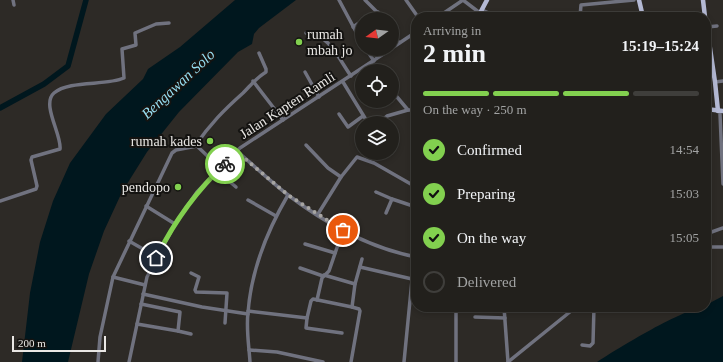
<!DOCTYPE html>
<meta charset="utf-8">
<style>
body{margin:0;font-family:Georgia,serif;background:#2a2825;color:#f1f3f6;height:100vh;display:flex;flex-direction:column;font-size:15px;white-space:nowrap}
*{box-sizing:border-box;margin:0}
p{font-size:13px;color:#a2a3a3}
.icon{flex:none;width:22px;height:22px;fill:none;stroke:currentColor;stroke-width:2;stroke-linecap:round;stroke-linejoin:round}
.map{position:relative;flex:1;overflow:hidden}
.panel{position:absolute;left:411px;top:12px;width:300px;height:300px;display:flex;flex-direction:column;background:#22201c;border-radius:16px;box-shadow:0 2px 6px #0003,0 0 0 1px #3f3e3b}
.panel>*{flex:none}
.needle{width:26px;rotate:256deg}
.fabs{position:absolute;left:355px;top:12px;display:grid;gap:8px}
.fabs a{display:grid;place-items:center;width:44px;height:44px;border-radius:50%;background:#22201c;box-shadow:0 2px 6px #0003,0 0 0 1px #3f3e3b;font-size:20px}
.scale{position:absolute;left:12px;bottom:10px;width:94px;box-sizing:border-box;padding-left:4px;border:2px solid #e9e7e4;border-top:0;font-size:11px;line-height:14px;white-space:nowrap;color:#e9e7e4;-webkit-text-stroke:3px #141311;paint-order:stroke}
.pin{position:absolute;display:grid;place-items:center;width:34px;height:34px;color:#fff;margin:-17px;border:2px solid #fff;border-radius:50%;box-shadow:0 1px 4px #0007}
.courier{position:absolute;display:grid;place-items:center;width:40px;height:40px;margin:-20px;border:3px solid #82d04f;border-radius:50%;background:#fff;color:#222;box-shadow:0 1px 5px #0007}
.head em{font-style:normal;font-weight:800}
.head div{display:flex;flex-direction:column-reverse}
.head{display:flex;align-items:center;justify-content:space-between;height:68px;padding:0 12px}
h1{font-size:26px;font-weight:800;line-height:30px}
.bar{display:grid;grid-template-columns:repeat(4,1fr);gap:6px 4px;align-content:center;height:48px;padding:0 12px}
.bar i{height:5px;border-radius:3px;background:#3f3e3b}
.bar .on{background:#82d04f}
.bar p{grid-column:span 4}
ol{padding:0 12px;list-style:none}
li{display:flex;align-items:center;gap:12px;height:44px}
li p{margin-inline-start:auto}
li .icon{padding:4px;border-radius:50%;background:#82d04f;color:#111;stroke-width:4}
li:last-child{color:#a2a3a3}
li i{width:22px;height:22px;border:2px solid #3f3e3b;border-radius:50%}
.map>svg:first-child{display:block}
.water{fill:#00171e}
.lines{fill:none;stroke-linecap:round;stroke-linejoin:round}
.river{stroke:#00171e;stroke-width:5.5}
.minor{stroke:#70727f;stroke-width:3.5}
.major{stroke:#b4b9d4;stroke-width:4.5}
.done{stroke:#a7a5a2;stroke-width:4;stroke-dasharray:0 7.2}
.route{stroke:#82d04f;stroke-width:5}
.poi-dot{fill:#82d04f;stroke:#141311;stroke-width:1.5}
.labels{text-anchor:middle;stroke-width:4;stroke-linejoin:round;paint-order:stroke}
.poi-label{font-size:14px;fill:#e9e7e4;stroke:#141311;text-anchor:end}
.street-label{font-size:14px;fill:#e9e7e4;stroke:#141311}
.water-label{font-size:15px;font-style:italic;fill:#97def1;stroke:#141311}
</style>
<div class="map">
<svg width="723" height="362" viewBox="0 0 723 362">
<rect width="100%" height="100%" fill="#2d2a26"/>
<g class="water">
<path d="M235 0H296L259 28 254 34 252 44 238 52 179 112 147 152 122 192 104 231 89 274 68 362H22L30 293 40 242 53 201 70 163 106 114 143 79 148 69 180 47Z"/>
<path d="M723 296V362H597C617 349 685 307 706 307V305Z"/>
</g>
<g class="lines">
<path class="river" d="M0 108 44 84 68 66 86 0"/>
<g class="minor">
<path d="M13 0 14 5"/>
<path d="M339 0 362 43"/>
<path d="M365 0 384 19"/>
<path d="M406 0 418 17"/>
<path d="M482 10 498 17"/>
<path d="M438 17 463 0 480 13"/>
<path d="M580 17 581 5 634 0"/>
<path d="M366 19 378 12"/>
<path d="M353 27 362 21"/>
<path d="M707 27 717 26"/>
<path d="M392 32 399 43"/>
<path d="M306 33C328 32 340 61 351 76"/>
<path d="M392 48 416 32"/>
<path d="M366 49 374 61"/>
<path d="M371 63 377 71"/>
<path d="M706 68H713"/>
<path d="M305 72 319 97"/>
<path d="M253 81 283 120"/>
<path d="M343 82 368 123"/>
<path d="M715 82 723 81"/>
<path d="M392 91 408 110H416"/>
<path d="M339 114 348 127 363 116"/>
<path d="M720 114 723 184"/>
<path d="M379 123 387 116 408 110"/>
<path d="M360 138 362 136"/>
<path d="M306 145 328 168 341 177"/>
<path d="M195 146C210 124 224 110 243 93 251 85 256 78 266 72V69L259 53"/>
<path d="M237 151C254 166 270 181 288 195 325 223 370 248 416 257"/>
<path d="M217 171 236 187"/>
<path d="M376 192 392 199"/>
<path d="M248 200 276 216"/>
<path d="M0 201 36 189 37 186 31 160 32 157 60 149C62 135 41 104 54 93 69 80 106 86 124 78L122 49 136 45 135 33 156 24 169 23"/>
<path d="M146 206 175 224"/>
<path d="M386 213 392 199 416 207"/>
<path d="M318 214 341 177 357 157 374 163 416 187"/>
<path d="M706 234 723 228"/>
<path d="M129 241 157 257"/>
<path d="M305 244 335 253"/>
<path d="M706 247H723"/>
<path d="M360 267 412 279"/>
<path d="M300 268 323 276"/>
<path d="M191 273 199 277 195 290 196 292 227 293 225 323"/>
<path d="M324 275 355 284"/>
<path d="M113 277 145 285"/>
<path d="M143 294 202 307 248 314"/>
<path d="M317 300 322 278 329 271 343 230"/>
<path d="M141 304 180 312 178 331 191 334"/>
<path d="M504 307 508 362"/>
<path d="M248 311 307 318 311 301 313 299 352 307"/>
<path d="M475 317 505 318"/>
<path d="M307 318 306 328 342 333"/>
<path d="M137 324 178 331"/>
<path d="M582 345 590 346 593 343 594 307"/>
<path d="M249 350 277 352 323 362"/>
<path d="M98 362 100 337 113 277 172 153 176 150 197 146 220 168"/>
<path d="M129 362 147 277 175 224 197 192 240 148 391 49"/>
<path d="M250 362C249 346 246 329 248 313 251 271 267 231 288 195"/>
<path d="M351 362 360 311 359 309 352 307 355 284 362 259"/>
<path d="M404 362 416 239"/>
<path d="M456 362V307"/>
<path d="M508 362 576 307"/>
</g>
<g class="major">
<path d="M639 0 643 17"/>
<path d="M703 0 705 17"/>
<path d="M478 17 487 0"/>
<path d="M706 21 715 82 718 111"/>
<path d="M706 109 723 111"/>
</g>
</g>
<g class="lines">
<path class="done" d="M225 164 237 152 288 195 343 230"/>
<path class="route" d="M156 258C174 222 196 191 225 164"/>
</g>
<g class="poi-dot">
<circle cx="299" cy="42" r="4"/>
<circle cx="210" cy="141" r="4"/>
<circle cx="178" cy="187" r="4"/>
</g>
<g class="labels">
<g class="poi-label">
<text x="307" y="39" text-anchor="start">rumah<tspan x="307" dy="16">mbah jo</tspan></text>
<text x="202" y="146">rumah kades</text>
<text x="170" y="192">pendopo</text>
</g>
<g class="street-label">
<text transform="translate(287 105) rotate(-33)" y="5">Jalan Kapten Ramli</text>
</g>
<g class="water-label">
<text transform="translate(178 84) rotate(-43)" y="5">Bengawan Solo</text>
</g>
</g>
</svg>
<div class="fabs">
<a><svg class="needle" viewBox="-14 -14 28 28"><path d="M0-13l5 13h-10z" fill="#e53935"/><path d="M0 13l5-13h-10z" fill="#a2a3a3"/></svg></a>
<a><svg class="icon" aria-label="locate" viewBox="0 0 24 24"><circle cx="12" cy="12" r="6"/><path d="M12 2v4M12 18v4M2 12h4M18 12h4"/></svg></a>
<a><svg class="icon" aria-label="layers" viewBox="0 0 24 24"><path d="M12 4l9 5-9 5-9-5zM3 14l9 5 9-5"/></svg></a>
</div>
<div class="scale">200 m</div>
<div class="pin" style="left:343px;top:230px;background:#ea580c"><svg class="icon" aria-label="bag" viewBox="0 0 24 24"><path d="M5 8h14l-1 12H6zM9 8a3 3 0 0 1 6 0"/></svg></div>
<div class="pin" style="left:156px;top:258px;background:#1f2937"><svg class="icon" aria-label="home" viewBox="0 0 24 24"><path d="M3 11l9-7 9 7M6 9v11h12V9"/></svg></div>
<div class="courier" style="left:225px;top:164px"><svg class="icon" aria-label="bike" viewBox="0 0 24 24"><circle cx="6" cy="16" r="4"/><circle cx="18" cy="16" r="4"/><path d="M6 16l4-8h5l3 8M10 8l3 8H6M13 5h3"/></svg></div>
<section class="panel">
<div class="head"><div><h1>2 min</h1><p>Arriving in</p></div><em>15:19–15:24</em></div>
<div class="bar"><i class="on"></i><i class="on"></i><i class="on"></i><i></i><p>On the way · 250 m</p></div>
<ol>
<li><svg class="icon" aria-label="check" viewBox="0 0 24 24"><path d="M5 12l5 5 9-10"/></svg>Confirmed<p>14:54</p></li>
<li><svg class="icon" aria-label="check" viewBox="0 0 24 24"><path d="M5 12l5 5 9-10"/></svg>Preparing<p>15:03</p></li>
<li><svg class="icon" aria-label="check" viewBox="0 0 24 24"><path d="M5 12l5 5 9-10"/></svg>On the way<p>15:05</p></li>
<li><i></i>Delivered</li>
</ol>
</section>
</div>
